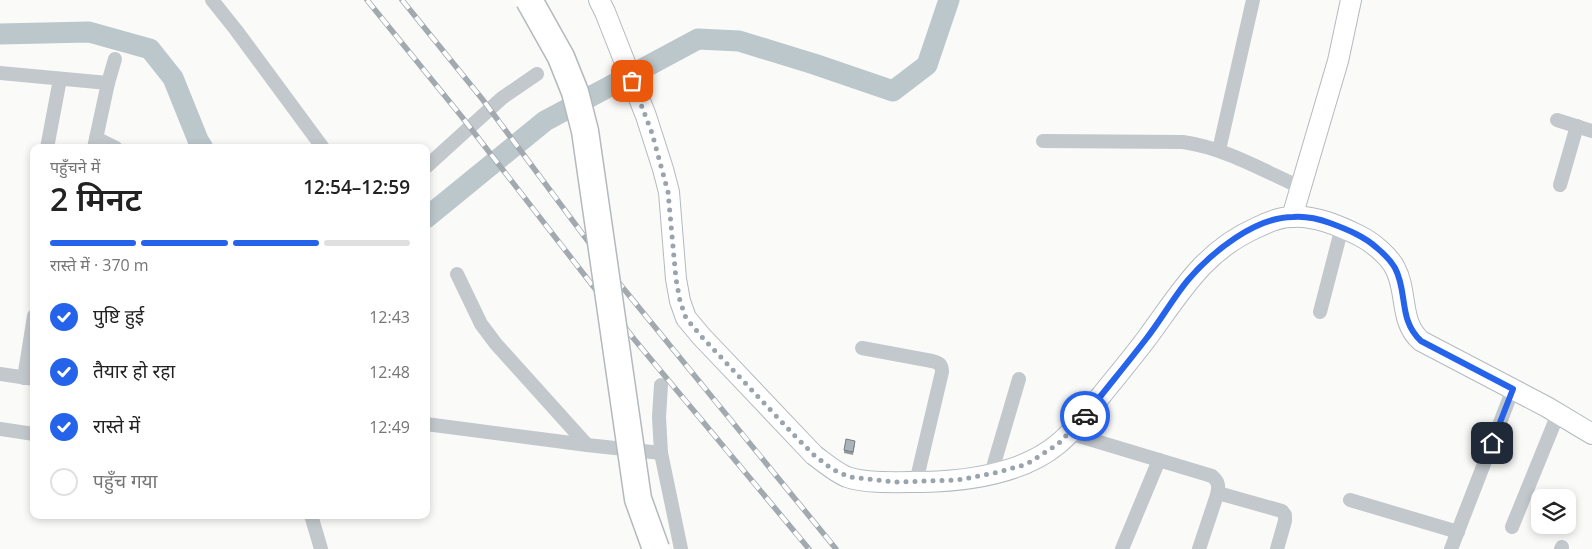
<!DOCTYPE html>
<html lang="hi">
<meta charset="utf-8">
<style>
body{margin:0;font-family:"Open Sans","Noto Sans Devanagari",sans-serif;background:#f6f6f6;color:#222;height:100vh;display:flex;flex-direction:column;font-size:19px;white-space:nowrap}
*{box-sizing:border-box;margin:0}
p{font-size:16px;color:#767676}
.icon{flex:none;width:28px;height:28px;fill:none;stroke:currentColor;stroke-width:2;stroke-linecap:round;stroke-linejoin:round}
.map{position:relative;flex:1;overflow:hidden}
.details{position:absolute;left:30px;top:144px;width:400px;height:375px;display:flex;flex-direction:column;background:#fff;border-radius:10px;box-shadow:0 2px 8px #0003}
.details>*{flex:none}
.fabs{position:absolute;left:1531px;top:489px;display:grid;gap:10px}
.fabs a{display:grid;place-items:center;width:45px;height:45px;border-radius:10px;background:#fff;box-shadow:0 2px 8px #0003;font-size:25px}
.pin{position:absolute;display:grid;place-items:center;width:42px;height:42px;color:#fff;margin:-21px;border-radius:10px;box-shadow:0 2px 8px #0006}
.courier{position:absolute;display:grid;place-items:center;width:50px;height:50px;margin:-25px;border:4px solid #2563eb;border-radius:50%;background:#fff;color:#222;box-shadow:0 1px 6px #0007}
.head em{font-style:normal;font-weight:600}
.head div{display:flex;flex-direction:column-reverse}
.head{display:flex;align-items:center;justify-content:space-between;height:85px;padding:0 20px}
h1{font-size:32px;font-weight:600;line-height:38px}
.bar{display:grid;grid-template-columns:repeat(4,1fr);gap:8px 5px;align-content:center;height:60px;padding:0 20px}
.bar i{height:6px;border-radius:4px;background:#e0e0e0}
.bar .selected{background:#2563eb}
.bar p{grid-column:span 4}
ol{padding:0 20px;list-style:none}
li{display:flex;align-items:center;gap:15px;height:55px}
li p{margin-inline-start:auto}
li .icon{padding:5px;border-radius:50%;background:#2563eb;color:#fff;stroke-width:4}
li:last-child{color:#767676}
li i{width:28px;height:28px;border:2px solid #e0e0e0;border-radius:50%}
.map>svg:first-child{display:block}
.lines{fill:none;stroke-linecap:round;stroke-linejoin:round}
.river{stroke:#bbc7cb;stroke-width:21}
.secondary-casing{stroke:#b3babf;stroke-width:22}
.street{stroke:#c3c8cc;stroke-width:14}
.secondary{stroke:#fff;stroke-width:20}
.rail-casing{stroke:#a2aab0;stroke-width:5.5}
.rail{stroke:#fff;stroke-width:4;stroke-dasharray:11;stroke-linecap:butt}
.highway-bridge-casing{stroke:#b4b9bd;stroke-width:29;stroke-linecap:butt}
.highway-bridge{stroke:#fff;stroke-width:26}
.wall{fill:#929a9f}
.building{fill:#aab3b9;stroke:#777d82}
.done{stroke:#99a4ac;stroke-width:5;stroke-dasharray:0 9}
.route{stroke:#2563eb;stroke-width:6}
</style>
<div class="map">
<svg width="1592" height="549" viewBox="0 0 1592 549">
<rect width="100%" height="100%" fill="#fafaf8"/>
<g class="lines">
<g class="river">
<path d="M0 34 89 32 150 49 173 78 198 140 203 148"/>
<path d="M426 218 545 121 698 39 739 41 814 64 893 91 927 65 949 0"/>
</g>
<defs>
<g id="secondary">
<path d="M599 0 605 12 646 116 663 169 669 192 676 279 680 301 686 318 701 336 814 455C825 463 835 472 847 477 866 484 902 482 923 482 969 481 1022 474 1058 444 1074 431 1087 413 1100 397 1116 377 1132 358 1147 338 1181 292 1203 251 1258 227 1268 222 1280 217 1292 217 1315 215 1340 226 1360 236 1372 242 1389 256 1395 268 1408 292 1399 322 1421 341L1547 407 1592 434"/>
<path d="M1292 217 1338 61 1351 0"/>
</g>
</defs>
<use href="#secondary" class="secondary-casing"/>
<g class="street">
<path d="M212 0 236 30 323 148"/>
<path d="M0 73 108 83"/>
<path d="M1557 120 1592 131"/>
<path d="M96 138 116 148"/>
<path d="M1043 141 1183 142C1225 148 1262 170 1300 187"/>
<path d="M47 148 60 79"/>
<path d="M94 148 108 83 115 59"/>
<path d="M1219 150 1253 0"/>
<path d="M426 167 502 98 537 74"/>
<path d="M1560 185 1577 126"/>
<path d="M457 274 481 324 496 344 587 445"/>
<path d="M1320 312 1342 227"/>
<path d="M862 348 932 361C939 363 942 364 942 372L916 482"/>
<path d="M0 374 34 379"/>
<path d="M24 378 34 316"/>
<path d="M661 385 659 417 661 453 681 549"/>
<path d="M426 424 587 445 661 453"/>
<path d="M0 429 34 434"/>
<path d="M1069 433 1212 476C1219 482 1219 486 1217 495L1199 549"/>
<path d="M991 474 1019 379"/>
<path d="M1218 493 1282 511 1285 515V521L1277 549"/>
<path d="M1350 500 1458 532"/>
<path d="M311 515 321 549"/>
<path d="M1512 527 1558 414"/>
<path d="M1122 549 1159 460"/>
<path d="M1451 549 1513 389"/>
<path d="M1561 549 1562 547"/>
</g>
<use href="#secondary" class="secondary"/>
<defs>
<g id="rail">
<path d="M367 0 462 117 634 339 809 549"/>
<path d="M402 0 483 100 619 283 836 549"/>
</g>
</defs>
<use href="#rail" class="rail-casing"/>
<use href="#rail" class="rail"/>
<defs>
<path id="highway-bridge" d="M529 0 561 57 575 92 585 131 638 499 656 549"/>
</defs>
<use href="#highway-bridge" class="highway-bridge-casing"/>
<use href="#highway-bridge" class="highway-bridge"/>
</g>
<path class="wall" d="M855 444 853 455 844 453V450Z"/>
<path class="building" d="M846 439 855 441 853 452 844 450Z"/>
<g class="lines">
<path class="done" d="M632 81 652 133 668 192 676 279 680 301 686 318 701 336 795 436 814 455 832 469 849 477 896 482 958 480 999 472 1027 464 1058 444 1085 416"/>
<path class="route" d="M1085 416C1105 390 1126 365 1146 339 1161 320 1173 298 1188 280 1212 252 1255 217 1293 217 1306 216 1319 219 1330 223 1346 229 1364 236 1377 248 1383 253 1391 261 1395 268 1408 292 1398 320 1421 341L1513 389 1492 443"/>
</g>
</svg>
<div class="fabs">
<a><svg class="icon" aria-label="layers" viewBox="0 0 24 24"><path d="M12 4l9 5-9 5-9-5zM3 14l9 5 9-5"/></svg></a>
</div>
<div class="pin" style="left:632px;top:81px;background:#ea580c"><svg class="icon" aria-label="bag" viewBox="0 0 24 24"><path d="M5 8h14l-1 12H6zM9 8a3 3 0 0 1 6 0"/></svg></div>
<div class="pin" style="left:1492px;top:443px;background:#1f2937"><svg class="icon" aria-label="home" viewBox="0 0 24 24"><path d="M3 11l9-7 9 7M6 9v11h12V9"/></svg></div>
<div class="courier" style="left:1085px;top:416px"><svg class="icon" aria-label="car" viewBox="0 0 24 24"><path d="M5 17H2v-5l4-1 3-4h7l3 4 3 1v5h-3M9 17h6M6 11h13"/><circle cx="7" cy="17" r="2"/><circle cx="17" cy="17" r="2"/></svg></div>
<section class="details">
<div class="head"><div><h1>2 मिनट</h1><p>पहुँचने में</p></div><em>12:54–12:59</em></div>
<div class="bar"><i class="selected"></i><i class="selected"></i><i class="selected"></i><i></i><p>रास्ते में · 370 m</p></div>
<ol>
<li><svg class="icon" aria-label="check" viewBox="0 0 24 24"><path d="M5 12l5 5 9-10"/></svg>पुष्टि हुई<p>12:43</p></li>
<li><svg class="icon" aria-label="check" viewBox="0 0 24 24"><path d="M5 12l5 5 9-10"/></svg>तैयार हो रहा<p>12:48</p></li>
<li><svg class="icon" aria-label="check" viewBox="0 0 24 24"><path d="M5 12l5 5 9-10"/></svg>रास्ते में<p>12:49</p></li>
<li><i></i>पहुँच गया</li>
</ol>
</section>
</div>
